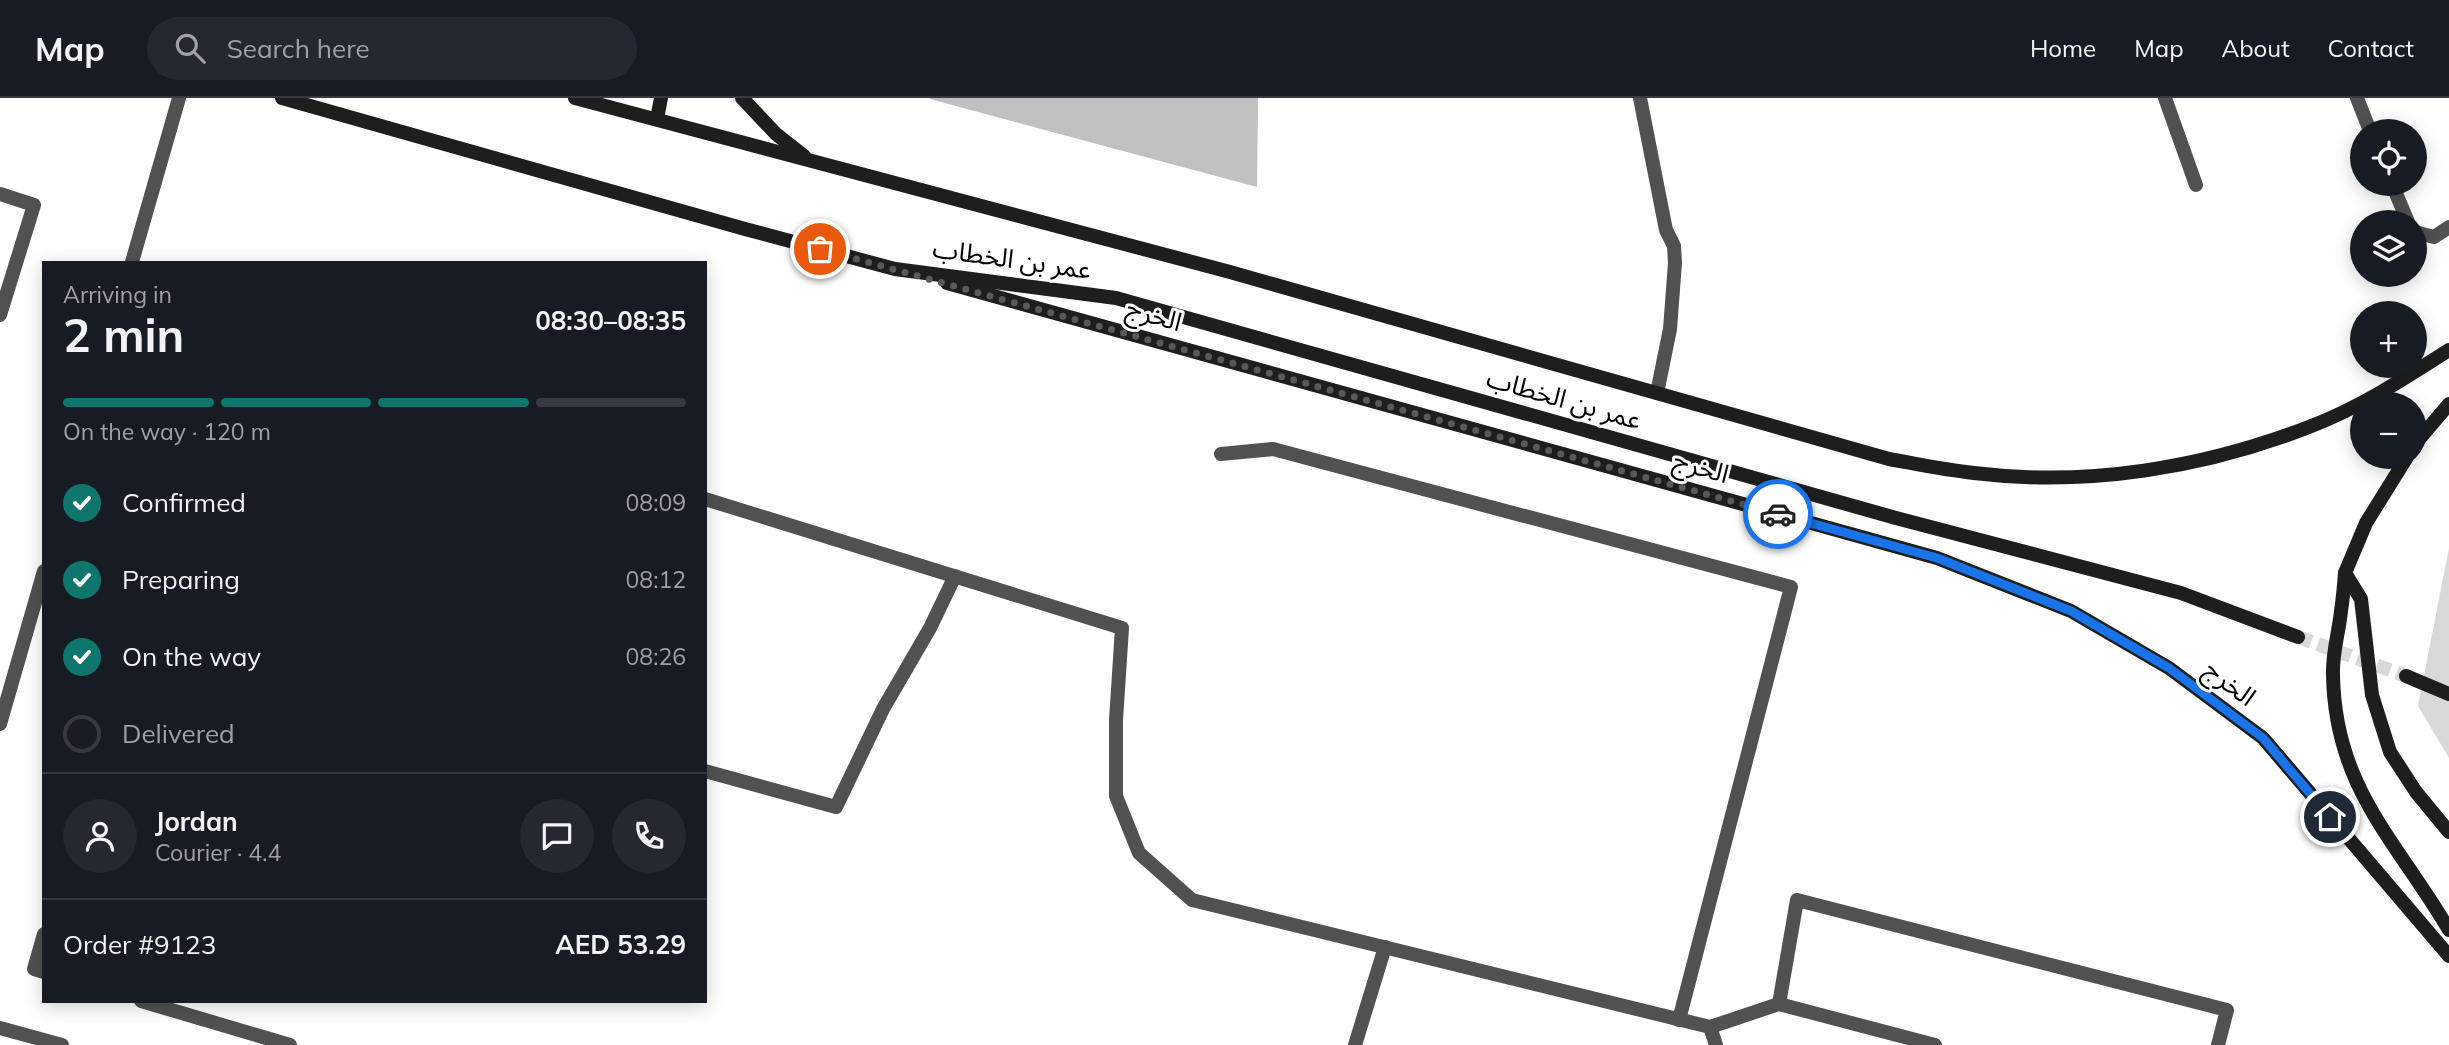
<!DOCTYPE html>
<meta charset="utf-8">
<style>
body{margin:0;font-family:Mulish,"Noto Sans Arabic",sans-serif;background:#242831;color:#f1f3f6;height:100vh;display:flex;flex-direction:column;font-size:26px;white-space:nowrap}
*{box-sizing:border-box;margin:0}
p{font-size:23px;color:#9ea1a6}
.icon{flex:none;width:38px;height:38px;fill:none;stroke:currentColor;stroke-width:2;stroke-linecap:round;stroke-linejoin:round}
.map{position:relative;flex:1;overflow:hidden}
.side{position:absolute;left:42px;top:163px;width:665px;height:742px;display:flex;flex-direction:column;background:#171b24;border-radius:0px;box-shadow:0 4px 18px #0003}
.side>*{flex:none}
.tools{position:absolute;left:2350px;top:21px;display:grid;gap:14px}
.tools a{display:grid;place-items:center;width:77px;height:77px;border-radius:50%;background:#171b24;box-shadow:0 4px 18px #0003;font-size:35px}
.pin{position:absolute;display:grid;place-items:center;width:60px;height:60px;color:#fff;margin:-30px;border:4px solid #fff;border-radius:50%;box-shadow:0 2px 7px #0007}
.courier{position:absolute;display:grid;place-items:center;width:70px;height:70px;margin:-35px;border:5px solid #1a73e8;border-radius:50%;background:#fff;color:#222;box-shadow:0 2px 9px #0007}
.overview em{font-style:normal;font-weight:700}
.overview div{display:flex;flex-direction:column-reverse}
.overview{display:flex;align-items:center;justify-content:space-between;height:119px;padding:0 21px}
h1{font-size:46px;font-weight:700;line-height:52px}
.bar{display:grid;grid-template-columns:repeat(4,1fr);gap:10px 7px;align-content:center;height:84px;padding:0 21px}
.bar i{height:9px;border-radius:5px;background:#363941}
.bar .on{background:#0f766e}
.bar p{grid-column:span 4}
.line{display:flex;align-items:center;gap:18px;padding:0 21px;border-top:2px solid #363941}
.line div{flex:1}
.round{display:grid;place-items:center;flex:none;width:74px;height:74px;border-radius:37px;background:#242831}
ol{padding:0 21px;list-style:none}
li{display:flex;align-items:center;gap:21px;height:77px}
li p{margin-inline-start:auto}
li .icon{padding:7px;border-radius:50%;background:#0f766e;color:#fff;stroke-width:4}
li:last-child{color:#9ea1a6}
li i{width:38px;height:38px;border:4px solid #363941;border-radius:50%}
header{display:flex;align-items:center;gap:42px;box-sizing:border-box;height:98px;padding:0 35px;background:#171b24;border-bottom:2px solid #363941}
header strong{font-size:33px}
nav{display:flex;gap:38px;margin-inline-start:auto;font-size:24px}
.search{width:490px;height:63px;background:#242831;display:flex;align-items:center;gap:18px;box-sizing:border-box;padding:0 24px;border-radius:38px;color:#9ea1a6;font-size:26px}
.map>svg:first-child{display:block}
.green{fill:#d8d8d8}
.building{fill:#c0c0c0}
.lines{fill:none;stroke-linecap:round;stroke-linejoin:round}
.secondary-tunnel{stroke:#d9d9d9;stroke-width:14;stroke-dasharray:14 7;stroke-linecap:butt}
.service{stroke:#515151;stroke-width:14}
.minor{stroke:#515151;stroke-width:14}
.secondary{stroke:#1e1e1e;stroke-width:14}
.secondary-bridge{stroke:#1e1e1e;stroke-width:14}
.done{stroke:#595959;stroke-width:7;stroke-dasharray:0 12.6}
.route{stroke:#1a73e8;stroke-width:9}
.labels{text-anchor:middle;stroke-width:6;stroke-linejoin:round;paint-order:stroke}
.street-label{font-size:26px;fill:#000;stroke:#fff}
</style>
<header>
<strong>Map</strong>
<div class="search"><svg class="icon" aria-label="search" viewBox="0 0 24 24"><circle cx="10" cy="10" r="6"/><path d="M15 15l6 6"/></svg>Search here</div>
<nav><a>Home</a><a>Map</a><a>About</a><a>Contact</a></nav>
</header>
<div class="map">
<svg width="2449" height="947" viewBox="0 0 2449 947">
<rect width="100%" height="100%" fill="#fff"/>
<path class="green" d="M2449 450V660L2418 608Z"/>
<path class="building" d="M1258 0 1257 89 930 1V0Z"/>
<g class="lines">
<path class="secondary-tunnel" d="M2298 539 2406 578"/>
<g class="service">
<path d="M1640 0 1666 132 1674 148 1675 165 1670 231 1657 295"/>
<path d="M2165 0 2196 87"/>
<path d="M2357 0 2370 33"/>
<path d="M2392 86 2408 124"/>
<path d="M0 96 34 107 0 217"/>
<path d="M2415 134 2434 139 2449 129"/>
<path d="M1221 356 1273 351 1791 489 1679 922"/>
<path d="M705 401 1122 530 1116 622V698L1139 755 1192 802 1710 929 1716 947"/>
<path d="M705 673 836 709 883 611 930 530 955 478"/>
<path d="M44 836 34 871 44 874"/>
<path d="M141 903 290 947"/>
<path d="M1779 906 1797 802 2227 912 2218 947"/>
<path d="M1710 929 1779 906 1935 947"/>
<path d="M1355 947 1385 849"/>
</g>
<g class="minor">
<path d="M132 164 179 0"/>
<path d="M0 626 44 473"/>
<path d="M0 930 62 947"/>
</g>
<g class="secondary">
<path d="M282 0 745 131 895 171 1116 200 1896 420 2181 495 2298 539"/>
<path d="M575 0 1230 174 1889 361C1917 366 1945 372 1974 375 2087 389 2203 370 2309 329 2359 310 2404 281 2449 252"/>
<path d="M742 0 776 36 804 58"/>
<path d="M657 21 661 0"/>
<path d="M947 185 1937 460 2071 513 2169 570 2263 640 2449 858"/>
<path d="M2415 346 2449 306"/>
<path d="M2406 578 2449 596"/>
</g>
<g class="secondary-bridge">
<path d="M2407 359 2366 425 2345 475 2361 501 2372 597 2390 654 2416 694 2449 734"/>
<path d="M2345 475C2344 488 2343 500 2341 513 2339 534 2332 555 2333 577 2335 690 2396 742 2449 832"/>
</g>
</g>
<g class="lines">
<path class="done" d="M820 151 1778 416"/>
<path class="route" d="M1778 416 1937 460 2071 513 2169 570 2263 640 2330 719"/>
</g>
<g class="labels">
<g class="street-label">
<text transform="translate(1012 161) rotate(8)" y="9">عمر بن الخطاب</text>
<text transform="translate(1154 217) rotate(16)" y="9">الخرج</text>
<text transform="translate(1564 301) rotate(16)" y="9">عمر بن الخطاب</text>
<text transform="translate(1701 369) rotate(16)" y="9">الخرج</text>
<text transform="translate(2230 585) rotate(37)" y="9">الخرج</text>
</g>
</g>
</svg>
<div class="tools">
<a><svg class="icon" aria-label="locate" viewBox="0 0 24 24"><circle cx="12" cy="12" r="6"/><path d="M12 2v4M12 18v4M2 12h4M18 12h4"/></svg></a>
<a><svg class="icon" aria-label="layers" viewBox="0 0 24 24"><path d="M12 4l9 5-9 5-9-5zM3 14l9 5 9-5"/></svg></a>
<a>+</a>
<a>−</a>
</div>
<div class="pin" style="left:820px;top:151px;background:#ea580c"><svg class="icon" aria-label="bag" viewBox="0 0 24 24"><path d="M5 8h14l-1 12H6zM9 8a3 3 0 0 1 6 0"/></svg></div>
<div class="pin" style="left:2330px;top:719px;background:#1f2937"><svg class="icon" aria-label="home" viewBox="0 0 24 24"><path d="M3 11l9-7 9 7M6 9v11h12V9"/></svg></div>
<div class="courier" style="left:1778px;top:416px"><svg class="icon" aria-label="car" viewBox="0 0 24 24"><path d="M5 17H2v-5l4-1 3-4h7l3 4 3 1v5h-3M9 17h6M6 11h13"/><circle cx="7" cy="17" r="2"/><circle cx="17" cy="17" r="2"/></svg></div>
<section class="side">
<div class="overview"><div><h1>2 min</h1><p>Arriving in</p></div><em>08:30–08:35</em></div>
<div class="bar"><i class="on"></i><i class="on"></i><i class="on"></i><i></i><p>On the way · 120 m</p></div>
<ol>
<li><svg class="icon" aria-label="check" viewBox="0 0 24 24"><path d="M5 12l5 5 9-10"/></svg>Confirmed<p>08:09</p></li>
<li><svg class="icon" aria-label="check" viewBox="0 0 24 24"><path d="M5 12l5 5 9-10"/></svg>Preparing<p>08:12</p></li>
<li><svg class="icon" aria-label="check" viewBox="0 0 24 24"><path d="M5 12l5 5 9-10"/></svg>On the way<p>08:26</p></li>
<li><i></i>Delivered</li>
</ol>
<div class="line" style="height:126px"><a class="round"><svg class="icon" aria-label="person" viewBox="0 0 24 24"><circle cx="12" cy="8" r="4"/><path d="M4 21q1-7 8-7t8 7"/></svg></a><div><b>Jordan</b><p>Courier · 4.4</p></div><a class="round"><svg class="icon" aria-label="chat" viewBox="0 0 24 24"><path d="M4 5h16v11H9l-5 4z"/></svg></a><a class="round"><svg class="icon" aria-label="phone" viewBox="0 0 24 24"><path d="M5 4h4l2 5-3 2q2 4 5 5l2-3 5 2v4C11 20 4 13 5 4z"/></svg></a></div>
<div class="line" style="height:91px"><div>Order #9123</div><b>AED 53.29</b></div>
</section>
</div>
